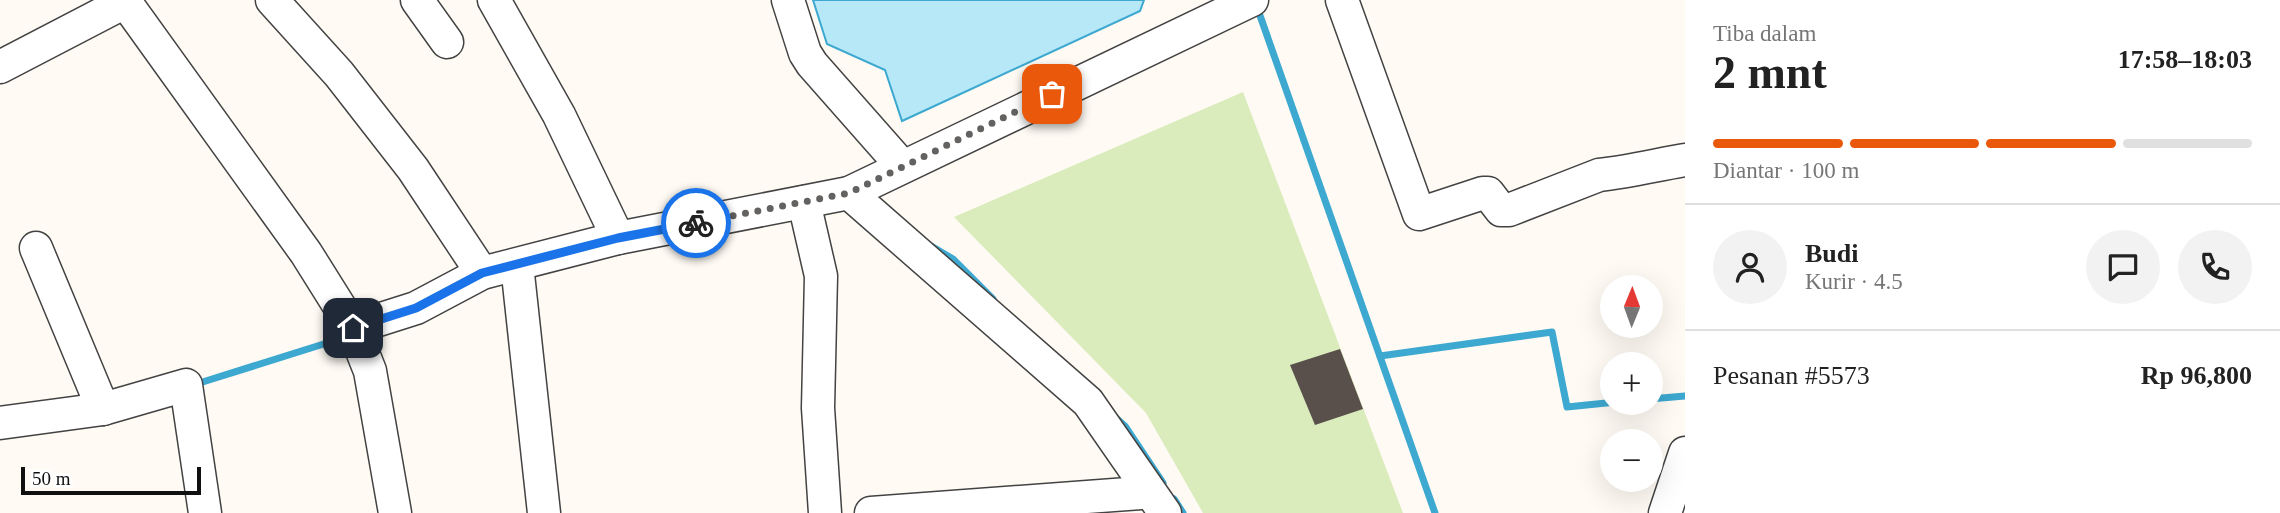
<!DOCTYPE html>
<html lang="id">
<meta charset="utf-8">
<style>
body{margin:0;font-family:Georgia,serif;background:#f2f2f2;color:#222;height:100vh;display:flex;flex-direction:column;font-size:26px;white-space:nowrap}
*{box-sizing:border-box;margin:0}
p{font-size:23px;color:#767676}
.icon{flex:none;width:38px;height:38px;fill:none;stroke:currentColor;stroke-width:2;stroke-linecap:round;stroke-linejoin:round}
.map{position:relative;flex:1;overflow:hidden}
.side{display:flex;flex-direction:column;background:#fff;width:595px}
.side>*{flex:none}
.needle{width:46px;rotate:1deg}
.controls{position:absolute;left:1600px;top:275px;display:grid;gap:14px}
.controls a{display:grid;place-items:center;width:63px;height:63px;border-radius:50%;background:#fff;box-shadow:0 7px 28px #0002;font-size:35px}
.scale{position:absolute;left:21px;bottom:18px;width:180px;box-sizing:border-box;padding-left:7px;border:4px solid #101010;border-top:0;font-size:19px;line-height:24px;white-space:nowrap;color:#101010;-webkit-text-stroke:5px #fff;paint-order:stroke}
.pin{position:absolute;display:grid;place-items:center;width:60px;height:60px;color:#fff;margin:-30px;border-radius:14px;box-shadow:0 4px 10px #0006}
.courier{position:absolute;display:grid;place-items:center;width:70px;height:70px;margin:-35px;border:5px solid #1a73e8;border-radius:50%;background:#fff;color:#222;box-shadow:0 2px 9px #0007}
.headline em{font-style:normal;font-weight:800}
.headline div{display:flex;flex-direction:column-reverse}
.headline{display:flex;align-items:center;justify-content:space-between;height:119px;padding:0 28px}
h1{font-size:46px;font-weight:800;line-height:52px}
.bar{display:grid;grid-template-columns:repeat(4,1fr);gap:10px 7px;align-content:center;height:84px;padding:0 28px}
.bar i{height:9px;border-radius:5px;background:#e0e0e0}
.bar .selected{background:#ea580c}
.bar p{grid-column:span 4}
.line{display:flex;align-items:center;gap:18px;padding:0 28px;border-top:2px solid #e0e0e0}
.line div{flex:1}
.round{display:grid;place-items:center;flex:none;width:74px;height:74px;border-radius:37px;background:#f2f2f2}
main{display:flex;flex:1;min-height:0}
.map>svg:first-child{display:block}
.green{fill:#daebbc}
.water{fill:#b7e8f7;stroke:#3da8d0;stroke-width:2}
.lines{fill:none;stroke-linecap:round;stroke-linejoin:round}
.stream{stroke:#3da8d0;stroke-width:7}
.building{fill:#59504c}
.minor-casing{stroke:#434343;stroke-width:35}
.minor{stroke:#fff;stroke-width:32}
.done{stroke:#646260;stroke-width:7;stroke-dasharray:0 12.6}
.route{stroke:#1a73e8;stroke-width:9}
</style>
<main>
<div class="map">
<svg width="1685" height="513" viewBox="0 0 1685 513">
<rect width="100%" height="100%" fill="#fffbf4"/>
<path class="green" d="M1243 92 1403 513H1203L1146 413 954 217Z"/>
<path class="water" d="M813 0H1144L1140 11 902 121 885 70 827 44Z"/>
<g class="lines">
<g class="stream">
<path d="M1257 7 1435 513"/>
<path d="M931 246 953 259 993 299"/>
<path d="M1380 356 1552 332 1567 407 1616 402"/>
<path d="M193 385 330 342"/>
<path d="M1650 399 1685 396"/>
<path d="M1115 417 1125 426 1163 483"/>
<path d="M1174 499 1183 513"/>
</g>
</g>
<path class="building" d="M1340 349 1363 409 1315 425 1290 365Z"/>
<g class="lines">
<defs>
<g id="minor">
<path d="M124 0 306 253 353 328 370 371 395 513"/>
<path d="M272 0 339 74 413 169 482 273"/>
<path d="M417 0 447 42"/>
<path d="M494 0 559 115 618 238"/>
<path d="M788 0 805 53 812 64 902 166"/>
<path d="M1342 0 1419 214 1483 193H1488L1501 210H1509L1599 175C1627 172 1656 165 1685 160"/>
<path d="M0 67 125 2"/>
<path d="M849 193 1088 402 1165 513"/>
<path d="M804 202 821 276 818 408 825 513"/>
<path d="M36 248 103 409 186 385 205 513"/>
<path d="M517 265 544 513"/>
<path d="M353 328 416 308 482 273 618 238 849 193 1252 0"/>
<path d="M0 423 103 409"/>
<path d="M871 513 1141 493"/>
<path d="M1665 513 1685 453"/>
</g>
</defs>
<use href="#minor" class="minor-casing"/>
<use href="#minor" class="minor"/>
</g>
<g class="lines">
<path class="done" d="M696 223 849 193 1052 94"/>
<path class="route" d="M353 328 416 308 482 273 618 238 696 223"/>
</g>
</svg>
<div class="controls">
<a><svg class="needle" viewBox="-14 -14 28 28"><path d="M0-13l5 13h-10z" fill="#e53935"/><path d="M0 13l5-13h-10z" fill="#767676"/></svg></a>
<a>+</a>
<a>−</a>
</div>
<div class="scale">50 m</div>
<div class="pin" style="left:1052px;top:94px;background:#ea580c"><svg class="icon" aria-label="bag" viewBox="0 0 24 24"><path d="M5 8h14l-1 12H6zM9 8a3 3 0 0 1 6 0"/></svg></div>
<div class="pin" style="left:353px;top:328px;background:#1f2937"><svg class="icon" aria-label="home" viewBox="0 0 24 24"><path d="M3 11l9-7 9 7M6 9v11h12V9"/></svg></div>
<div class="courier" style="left:696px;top:223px"><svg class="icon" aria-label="bike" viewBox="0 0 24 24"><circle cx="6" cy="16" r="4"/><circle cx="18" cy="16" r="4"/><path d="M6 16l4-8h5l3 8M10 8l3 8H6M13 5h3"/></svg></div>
</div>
<section class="side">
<div class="headline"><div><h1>2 mnt</h1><p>Tiba dalam</p></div><em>17:58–18:03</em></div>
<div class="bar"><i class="selected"></i><i class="selected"></i><i class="selected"></i><i></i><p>Diantar · 100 m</p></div>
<div class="line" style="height:126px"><a class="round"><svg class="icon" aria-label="person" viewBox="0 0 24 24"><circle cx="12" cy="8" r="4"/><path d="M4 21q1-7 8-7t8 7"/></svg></a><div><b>Budi</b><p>Kurir · 4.5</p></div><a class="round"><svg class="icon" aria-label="chat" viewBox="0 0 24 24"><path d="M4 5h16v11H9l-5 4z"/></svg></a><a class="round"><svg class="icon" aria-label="phone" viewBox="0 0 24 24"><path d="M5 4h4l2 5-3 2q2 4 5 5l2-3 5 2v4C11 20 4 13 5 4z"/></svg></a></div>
<div class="line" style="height:91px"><div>Pesanan #5573</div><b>Rp 96,800</b></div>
</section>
</main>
